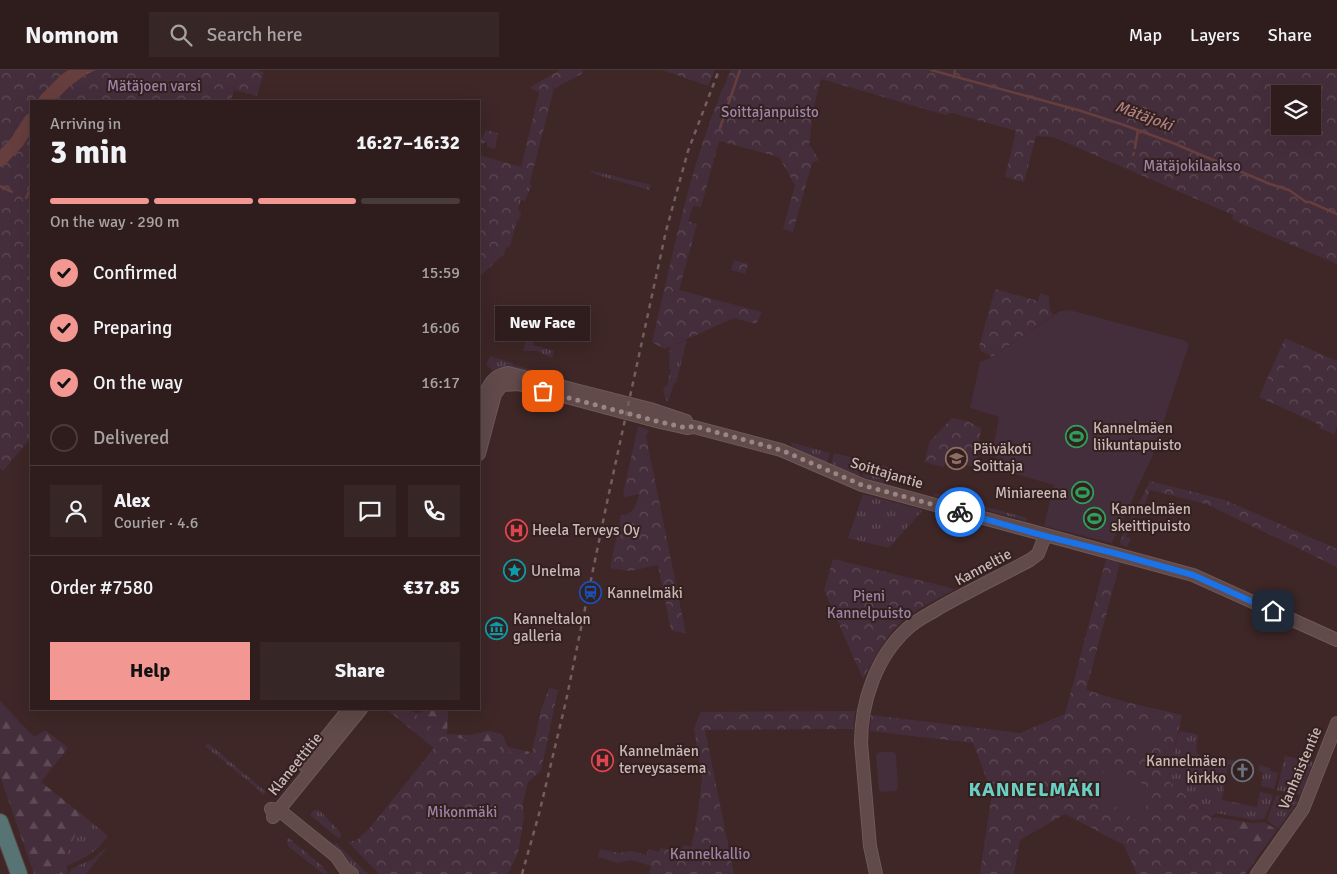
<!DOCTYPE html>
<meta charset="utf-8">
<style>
body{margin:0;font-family:Signika,sans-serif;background:#362625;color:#f1f3f6;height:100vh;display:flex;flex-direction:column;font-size:19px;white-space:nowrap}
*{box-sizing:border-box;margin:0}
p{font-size:16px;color:#a7a2a3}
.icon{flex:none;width:28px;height:28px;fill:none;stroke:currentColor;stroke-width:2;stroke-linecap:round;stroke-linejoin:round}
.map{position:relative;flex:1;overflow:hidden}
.sheet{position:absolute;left:30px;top:30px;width:450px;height:610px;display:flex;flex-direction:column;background:#2e1d1c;border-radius:0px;box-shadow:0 5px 20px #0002,0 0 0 1px #493b3b}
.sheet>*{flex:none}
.controls{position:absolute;left:1271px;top:15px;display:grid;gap:10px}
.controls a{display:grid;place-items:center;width:50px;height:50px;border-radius:0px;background:#2e1d1c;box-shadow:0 5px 20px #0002,0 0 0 1px #493b3b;font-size:25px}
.pin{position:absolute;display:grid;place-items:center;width:42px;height:42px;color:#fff;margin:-21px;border-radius:10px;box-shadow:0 2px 8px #0006}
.courier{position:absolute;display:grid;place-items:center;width:50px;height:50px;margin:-25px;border:4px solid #1a73e8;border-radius:50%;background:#fff;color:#222;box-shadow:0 1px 6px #0007}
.bubble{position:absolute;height:35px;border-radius:0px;background:#2e1d1c;box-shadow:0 5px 20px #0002,0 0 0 1px #493b3b;font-size:16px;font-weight:800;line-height:35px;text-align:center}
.headline em{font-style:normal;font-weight:800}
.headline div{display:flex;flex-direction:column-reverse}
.headline{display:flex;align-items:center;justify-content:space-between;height:85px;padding:0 20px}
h1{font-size:32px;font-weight:800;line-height:38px}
.bar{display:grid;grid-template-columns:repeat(4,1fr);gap:8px 5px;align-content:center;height:60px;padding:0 20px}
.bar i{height:6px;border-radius:4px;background:#493b3b}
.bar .active{background:#f39792}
.bar p{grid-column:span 4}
.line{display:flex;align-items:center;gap:12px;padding:0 20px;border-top:1px solid #493b3b}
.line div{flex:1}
.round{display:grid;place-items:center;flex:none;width:52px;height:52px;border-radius:0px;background:#362625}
ol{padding:0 20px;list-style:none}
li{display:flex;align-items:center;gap:15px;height:55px}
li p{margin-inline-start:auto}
li .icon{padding:5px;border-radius:50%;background:#f39792;color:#111;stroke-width:4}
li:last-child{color:#a7a2a3}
li i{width:28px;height:28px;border:2px solid #493b3b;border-radius:50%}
.action{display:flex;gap:10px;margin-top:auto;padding:10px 20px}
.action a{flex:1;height:58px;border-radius:0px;background:#f39792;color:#111;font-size:20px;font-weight:800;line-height:58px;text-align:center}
.action a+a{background:#362625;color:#f1f3f6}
header{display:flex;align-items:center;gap:30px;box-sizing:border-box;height:70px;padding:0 25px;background:#2e1d1c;border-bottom:1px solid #493b3b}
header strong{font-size:24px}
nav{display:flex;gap:28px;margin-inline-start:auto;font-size:18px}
.search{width:350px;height:45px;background:#362625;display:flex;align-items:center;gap:12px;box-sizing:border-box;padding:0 18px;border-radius:0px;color:#a7a2a3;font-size:19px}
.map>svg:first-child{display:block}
.grass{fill:url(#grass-tufts)}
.forest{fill:url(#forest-firs)}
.park{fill:url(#park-crowns);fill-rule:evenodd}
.pitch{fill:#452e3b}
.water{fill:url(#water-rules)}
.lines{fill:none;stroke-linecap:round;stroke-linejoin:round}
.stream{stroke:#663e3d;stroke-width:2.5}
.river{stroke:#663e3d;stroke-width:14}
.secondary-casing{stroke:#6c5958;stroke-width:14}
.highway-casing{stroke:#564342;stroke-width:18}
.secondary{stroke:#614a49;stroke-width:12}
.highway{stroke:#587374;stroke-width:16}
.rail{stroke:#755d5d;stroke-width:2.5;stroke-dasharray:5 5;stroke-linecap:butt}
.done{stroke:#988584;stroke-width:5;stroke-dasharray:0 9}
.route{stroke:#1a73e8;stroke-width:6}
.labels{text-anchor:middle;stroke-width:4;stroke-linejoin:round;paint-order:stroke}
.park-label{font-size:15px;fill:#9c85a8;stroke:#33201f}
.poi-label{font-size:15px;fill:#c9b8b7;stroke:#33201f;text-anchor:start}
.street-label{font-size:15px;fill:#c9b8b7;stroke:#33201f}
.water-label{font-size:16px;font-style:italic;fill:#af8080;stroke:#33201f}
.district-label{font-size:20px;font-weight:bold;letter-spacing:1px;fill:#6bd0c3;stroke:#33201f}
</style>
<header>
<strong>Nomnom</strong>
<div class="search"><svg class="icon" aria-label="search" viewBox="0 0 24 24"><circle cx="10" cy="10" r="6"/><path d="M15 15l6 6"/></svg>Search here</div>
<nav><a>Map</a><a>Layers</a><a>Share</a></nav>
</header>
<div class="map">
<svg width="1337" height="804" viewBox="0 0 1337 804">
<defs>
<pattern id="grass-tufts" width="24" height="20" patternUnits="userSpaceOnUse" patternTransform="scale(1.25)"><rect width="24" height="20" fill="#452e3b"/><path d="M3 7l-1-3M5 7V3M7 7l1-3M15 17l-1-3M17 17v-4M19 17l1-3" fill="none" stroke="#5e4a55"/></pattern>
<pattern id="forest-firs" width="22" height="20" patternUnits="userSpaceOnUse" patternTransform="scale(1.25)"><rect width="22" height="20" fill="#452e3b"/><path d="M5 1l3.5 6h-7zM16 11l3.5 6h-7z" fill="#5e4a55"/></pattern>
<pattern id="park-crowns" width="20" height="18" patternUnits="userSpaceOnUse" patternTransform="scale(1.25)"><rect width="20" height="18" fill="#452e3b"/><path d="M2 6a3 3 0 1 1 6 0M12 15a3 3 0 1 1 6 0" fill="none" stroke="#5e4a55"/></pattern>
<pattern id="water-rules" width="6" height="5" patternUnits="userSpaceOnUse" patternTransform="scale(1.25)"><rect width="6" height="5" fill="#663e3d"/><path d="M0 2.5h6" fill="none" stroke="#7b5857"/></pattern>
</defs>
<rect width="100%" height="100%" fill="#3e2726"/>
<g class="grass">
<path d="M589 100 651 115 649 120 594 104Z"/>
<path d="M522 112H530L531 116 525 131 521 130 518 139 521 143 519 151 517 150 510 176 505 179 504 184 479 167Z"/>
<path d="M528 260 536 262 533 275 554 281 552 288 537 281H523Z"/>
<path d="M687 270 676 313H674L668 332H667L663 322 665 316H667L671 300 669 299 670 277Z"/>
<path d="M490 286 513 293V295L550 304 538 307 495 302 486 295Z"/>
<path d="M790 372 830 383 827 393C815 388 796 384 790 372Z"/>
<path d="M834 383 857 389 860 407 831 396Z"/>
<path d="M860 390 892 398 888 412 885 414 863 407Z"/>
<path d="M935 423 1027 448 1026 451 934 426Z"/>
<path d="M863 424 923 440 889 478 848 468Z"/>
<path d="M1179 661 1196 664 1198 666 1196 681 1200 686 1237 691V696L1228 695 1222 730 1257 737 1260 722 1273 725 1270 736 1264 749 1253 750 1216 743 1211 746 1167 710Z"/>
<path d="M208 673 266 722 263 726 259 720 205 676Z"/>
<path d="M1285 686 1313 692 1301 725 1277 720Z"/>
<path d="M1259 695 1270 698V701L1278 703 1274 719 1261 716 1263 703 1258 701Z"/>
<path d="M1276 725 1296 729 1295 731 1297 733 1278 759 1267 750Z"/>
<path d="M314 740H318L321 742 341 763V768H338L310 745Z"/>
<path d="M84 746 108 766C94 784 87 787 67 796L65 787Z"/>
<path d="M289 768 323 797 328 804 322 803 288 776 287 770Z"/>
<path d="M336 773 368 804H361L333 777Z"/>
<path d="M108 776 86 804H69L71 799 93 789Z"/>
</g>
<g class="forest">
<path d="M0 631 34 667 45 660 68 678 41 712 84 746 65 787 68 804H34L0 706Z"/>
<path d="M425 639H443L448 642 447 664 470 665 488 661 502 664 508 677 530 682 524 688 428 685 434 678 408 642 421 643Z"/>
<path d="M1216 747 1252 753 1264 752 1277 760 1258 786 1213 748Z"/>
</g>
<g class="park">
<path d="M0 0H255L264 2 257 26 234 20 231 31H31V371L29 370 3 401 0 398Z"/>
<path d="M560 0H583V3L554 19 530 112 521 123 504 184 479 207V85L521 97 539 22 529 18Z"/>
<path d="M662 0H715L708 16Z"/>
<path d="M731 0H1337V194L1240 153 1232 149 1233 145 1053 67 1036 66 1024 112 1005 107 1016 61 952 43 946 45 821 9 811 48 812 53 809 76 811 77 819 90 812 93 793 162 783 159 795 115 779 87 719 71 701 137 693 136 688 151 697 154 679 220 762 242 756 254 734 248 665 279 653 273 652 272C674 180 691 86 731 0ZM1280 24H1312V56H1280Z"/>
<path d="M486 60 498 63 495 79 487 77V72L479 75V70L483 67Z"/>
<path d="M734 190 748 194 745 204 731 200Z"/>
<path d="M995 219 1038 231 1040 223 1049 226 1050 240 1053 245 992 287 981 281 979 277Z"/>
<path d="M1285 268 1337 291V357L1334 364 1319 358 1320 355 1259 327Z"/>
<path d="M952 348 967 351 981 358 976 397 947 391 943 397 924 392 930 371Z"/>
<path d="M638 356 649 360 646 366 686 564 671 560 658 495 630 501 610 498 621 446C634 444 636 436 639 424L625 427 623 424Z"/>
<path d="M1150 411 1225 430 1337 479V497L1206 434 1150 420 1140 446 1136 444 1126 466 1131 469 1127 477 1121 475 1120 471Z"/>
<path d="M833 489 955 519C938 529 917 538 902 551 885 567 874 588 863 609L824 520Z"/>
<path d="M1106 489 1120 493 1086 620 1126 632 1182 645 1167 710 1258 786 1245 804H1137L1124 775 1065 744 1020 770 1014 804H980L992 723 973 673 870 661 871 645 1020 663 1065 644Z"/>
<path d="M549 618 558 620 541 701 528 712 523 733 524 747 518 783 508 804H379L348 772 357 770 369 759 434 678 386 639H409L437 662 526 686 532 682 541 640Z"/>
<path d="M855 641 853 659 705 660 734 804H649L651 796 631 790 618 793 598 787 600 779 619 783 631 781 647 785 648 779 659 782 660 778 670 780 672 777 682 779 683 775 691 777 695 760 702 711 694 658 701 642Z"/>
</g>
<g class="pitch">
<path d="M1069 240 1183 270 1189 274 1152 387 1112 473 1044 456 1054 415 1001 400 993 379 999 347 970 338 980 292 992 287 1060 241Z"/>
<path d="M1287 290 1309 300 1305 309 1283 300Z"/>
<path d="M1143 657 1157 665 1146 685 1132 677Z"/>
<path d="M879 682H893L896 684 898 718 895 721 881 722 879 720 876 685Z"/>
<path d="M1109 693 1155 722 1137 751 1091 722Z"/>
</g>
<path class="water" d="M69 0H96L82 6 70 15 61 7Z"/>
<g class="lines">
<g class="stream">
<path d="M931 0 1078 40 1124 55 1173 73 1270 114 1289 120 1306 132H1310L1337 144"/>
<path d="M954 7 955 0"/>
<path d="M720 58 740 0"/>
<path d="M1135 78 1138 60"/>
<path d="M1133 85 1134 83"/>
<path d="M0 116 12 122"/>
<path d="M26 128 31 118"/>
</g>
<g class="river">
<path d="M45 31 65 11 80 0"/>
<path d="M0 90 17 72 31 50"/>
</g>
<defs>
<g id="secondary">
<path d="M479 350C484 330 485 307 508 303L650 339 686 351"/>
<path d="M479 384 495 324 502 315 518 314 660 352 687 358 694 357 781 380 862 415 1193 505 1337 570"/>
<path d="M304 695 349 639"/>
<path d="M271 739 279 740 336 786 345 799 352 804"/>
<path d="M273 747 361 639"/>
<path d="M876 804 870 776 861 673C861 632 876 587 907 559 916 550 928 545 939 538 969 521 1000 506 1030 490L1038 484 1045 466"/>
<path d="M1257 804 1303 739 1337 653"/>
</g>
<path id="highway" d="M0 752 19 804"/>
</defs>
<use href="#secondary" class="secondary-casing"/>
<use href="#highway" class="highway-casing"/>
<use href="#secondary" class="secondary"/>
<use href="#highway" class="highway"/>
<path class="rail" d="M522 804 539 744 566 631 606 437 666 161 688 81 719 0"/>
</g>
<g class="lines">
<path class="done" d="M543 321 660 352 687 358 694 356 781 380 862 415 960 442"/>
<path class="route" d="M960 442 1045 466 1114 483 1193 505 1273 541"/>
</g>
<defs>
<symbol id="stadium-ring" viewBox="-11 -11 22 22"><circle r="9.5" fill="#33201f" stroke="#2e9e5b" stroke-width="1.5"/><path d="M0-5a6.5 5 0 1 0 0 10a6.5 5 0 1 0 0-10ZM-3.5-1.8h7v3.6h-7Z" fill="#2e9e5b"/></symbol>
<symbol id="school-ring" viewBox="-11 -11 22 22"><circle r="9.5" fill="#33201f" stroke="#8d6e63" stroke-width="1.5"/><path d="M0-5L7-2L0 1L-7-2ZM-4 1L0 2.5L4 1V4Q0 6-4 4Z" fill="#8d6e63"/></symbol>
<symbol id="hospital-ring" viewBox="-11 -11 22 22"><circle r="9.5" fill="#33201f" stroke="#e0444e" stroke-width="1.5"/><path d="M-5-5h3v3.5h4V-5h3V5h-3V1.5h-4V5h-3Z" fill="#e0444e"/></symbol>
<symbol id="sight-ring" viewBox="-11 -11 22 22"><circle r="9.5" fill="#33201f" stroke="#0f9aa8" stroke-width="1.5"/><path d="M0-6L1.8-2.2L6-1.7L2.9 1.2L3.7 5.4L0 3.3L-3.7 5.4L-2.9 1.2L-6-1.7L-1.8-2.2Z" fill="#0f9aa8"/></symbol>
<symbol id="station-ring" viewBox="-11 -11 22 22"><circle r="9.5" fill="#33201f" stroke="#1a4fb4" stroke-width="1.5"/><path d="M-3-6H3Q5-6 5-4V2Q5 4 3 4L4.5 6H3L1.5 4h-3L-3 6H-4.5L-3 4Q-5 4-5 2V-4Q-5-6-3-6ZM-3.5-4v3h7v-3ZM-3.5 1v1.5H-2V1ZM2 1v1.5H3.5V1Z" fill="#1a4fb4"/></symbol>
<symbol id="museum-ring" viewBox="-11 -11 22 22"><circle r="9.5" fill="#33201f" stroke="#0f9aa8" stroke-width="1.5"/><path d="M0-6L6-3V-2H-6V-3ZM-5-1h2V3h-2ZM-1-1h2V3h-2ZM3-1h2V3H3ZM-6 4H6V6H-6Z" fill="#0f9aa8"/></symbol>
<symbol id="church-ring" viewBox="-11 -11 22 22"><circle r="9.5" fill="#33201f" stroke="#6b7280" stroke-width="1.5"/><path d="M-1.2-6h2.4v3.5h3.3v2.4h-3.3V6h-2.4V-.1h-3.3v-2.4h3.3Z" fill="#6b7280"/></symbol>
</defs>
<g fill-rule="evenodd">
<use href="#stadium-ring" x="1064" y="354" width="25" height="25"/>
<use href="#school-ring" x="944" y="376" width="25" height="25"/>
<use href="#stadium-ring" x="1070" y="410" width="25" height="25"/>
<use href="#stadium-ring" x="1082" y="436" width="25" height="25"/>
<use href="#hospital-ring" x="504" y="448" width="25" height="25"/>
<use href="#sight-ring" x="502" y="488" width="25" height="25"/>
<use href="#station-ring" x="578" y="510" width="25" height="25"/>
<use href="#museum-ring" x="484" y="546" width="25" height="25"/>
<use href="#hospital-ring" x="590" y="678" width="25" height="25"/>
<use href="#church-ring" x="1230" y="688" width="25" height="25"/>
</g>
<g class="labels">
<g class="park-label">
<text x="154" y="21">Mätäjoen varsi</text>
<text x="770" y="47">Soittajanpuisto</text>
<text x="1192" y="101">Mätäjokilaakso</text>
<text x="869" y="531">Pieni<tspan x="869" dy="17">Kannelpuisto</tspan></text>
<text x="462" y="747">Mikonmäki</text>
<text x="710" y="789">Kannelkallio</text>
</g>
<g class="poi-label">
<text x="1093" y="363">Kannelmäen<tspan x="1093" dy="17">liikuntapuisto</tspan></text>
<text x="973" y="384">Päiväkoti<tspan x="973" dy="17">Soittaja</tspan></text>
<text x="1067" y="428" text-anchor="end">Miniareena</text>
<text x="1111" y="444">Kannelmäen<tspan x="1111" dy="17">skeittipuisto</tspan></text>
<text x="532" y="465">Heela Terveys Oy</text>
<text x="531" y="506">Unelma</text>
<text x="607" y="528">Kannelmäki</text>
<text x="513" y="554">Kanneltalon<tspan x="513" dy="17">galleria</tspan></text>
<text x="619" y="686">Kannelmäen<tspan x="619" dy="17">terveysasema</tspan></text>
<text x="1226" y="696" text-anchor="end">Kannelmäen<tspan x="1226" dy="17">kirkko</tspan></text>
</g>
<g class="street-label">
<text transform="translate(887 403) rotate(17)" y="5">Soittajantie</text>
<text transform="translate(983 497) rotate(-28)" y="5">Kanneltie</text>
<text transform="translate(295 694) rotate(-51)" y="5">Klaneettitie</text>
<text transform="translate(1300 698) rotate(-67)" y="5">Vanhaistentie</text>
</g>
<g class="water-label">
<text transform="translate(1144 45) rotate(20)" y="6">Mätäjoki</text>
</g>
<g class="district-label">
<text x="1035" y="726">KANNELMÄKI</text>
</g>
</g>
</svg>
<div class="controls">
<a><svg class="icon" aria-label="layers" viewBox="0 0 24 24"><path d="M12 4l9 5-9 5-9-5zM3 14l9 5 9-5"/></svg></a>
</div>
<div class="pin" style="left:543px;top:321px;background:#ea580c"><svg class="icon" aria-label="bag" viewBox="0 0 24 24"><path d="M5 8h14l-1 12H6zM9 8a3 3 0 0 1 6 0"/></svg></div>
<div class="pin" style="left:1273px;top:541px;background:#1f2937"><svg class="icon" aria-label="home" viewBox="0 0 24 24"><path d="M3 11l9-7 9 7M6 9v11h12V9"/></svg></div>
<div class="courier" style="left:960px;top:442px"><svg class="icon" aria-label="bike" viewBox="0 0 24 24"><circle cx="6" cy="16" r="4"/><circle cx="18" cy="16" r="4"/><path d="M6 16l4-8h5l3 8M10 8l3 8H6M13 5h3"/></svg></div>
<div class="bubble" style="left:495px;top:236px;width:95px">New Face</div>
<section class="sheet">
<div class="headline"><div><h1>3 min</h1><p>Arriving in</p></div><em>16:27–16:32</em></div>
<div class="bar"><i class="active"></i><i class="active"></i><i class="active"></i><i></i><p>On the way · 290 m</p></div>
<ol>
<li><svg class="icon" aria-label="check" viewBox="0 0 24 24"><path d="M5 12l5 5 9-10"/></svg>Confirmed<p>15:59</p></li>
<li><svg class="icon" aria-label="check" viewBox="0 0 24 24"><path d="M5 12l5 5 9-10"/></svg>Preparing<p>16:06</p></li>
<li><svg class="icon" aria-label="check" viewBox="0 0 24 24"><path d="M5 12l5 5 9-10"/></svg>On the way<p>16:17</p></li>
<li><i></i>Delivered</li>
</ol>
<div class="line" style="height:90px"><a class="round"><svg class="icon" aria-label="person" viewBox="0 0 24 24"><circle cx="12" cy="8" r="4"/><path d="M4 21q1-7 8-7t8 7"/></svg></a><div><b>Alex</b><p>Courier · 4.6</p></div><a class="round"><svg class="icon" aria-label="chat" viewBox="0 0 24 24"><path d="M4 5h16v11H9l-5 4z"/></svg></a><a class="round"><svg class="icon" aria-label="phone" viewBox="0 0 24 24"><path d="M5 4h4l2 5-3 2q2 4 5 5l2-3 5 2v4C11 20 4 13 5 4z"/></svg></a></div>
<div class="line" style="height:65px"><div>Order #7580</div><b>€37.85</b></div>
<div class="action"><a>Help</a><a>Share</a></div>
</section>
</div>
